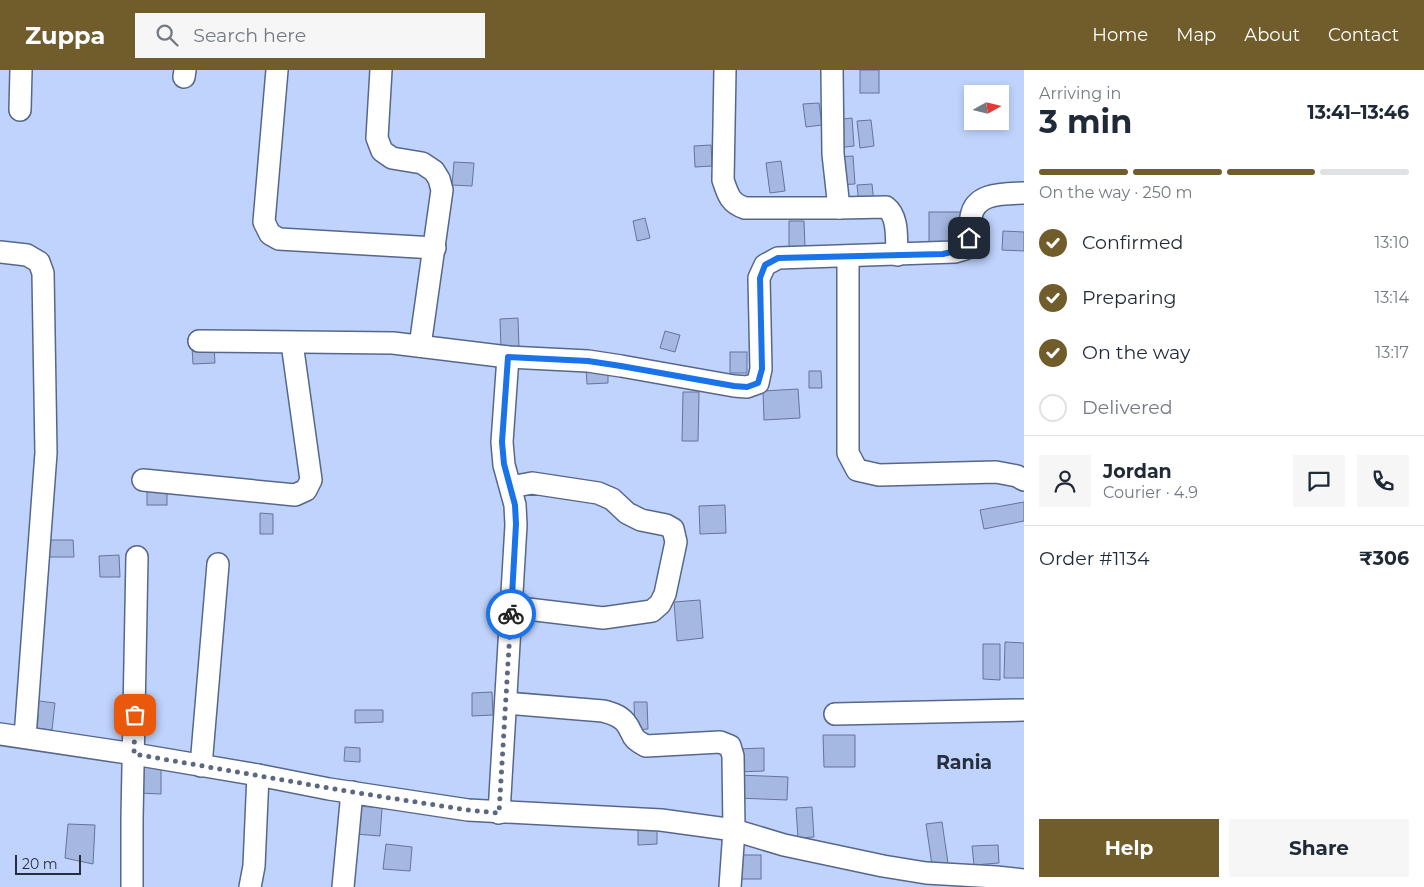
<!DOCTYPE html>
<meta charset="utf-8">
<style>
body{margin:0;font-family:Montserrat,sans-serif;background:#f6f6f7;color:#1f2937;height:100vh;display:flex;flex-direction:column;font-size:19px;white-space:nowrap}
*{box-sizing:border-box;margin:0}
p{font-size:16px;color:#747a83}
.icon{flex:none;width:28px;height:28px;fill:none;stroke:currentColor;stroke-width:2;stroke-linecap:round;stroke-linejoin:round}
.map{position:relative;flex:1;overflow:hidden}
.panel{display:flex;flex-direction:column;background:#fff;width:400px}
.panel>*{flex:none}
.needle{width:32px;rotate:82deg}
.controls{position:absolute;left:964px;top:15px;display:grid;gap:10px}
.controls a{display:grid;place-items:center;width:45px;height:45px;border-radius:0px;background:#fff;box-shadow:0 2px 8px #0003;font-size:25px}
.scale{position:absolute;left:15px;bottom:12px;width:66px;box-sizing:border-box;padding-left:5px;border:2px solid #272f3f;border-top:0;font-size:14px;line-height:18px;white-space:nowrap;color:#272f3f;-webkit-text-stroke:4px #bfd3fc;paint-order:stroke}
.pin{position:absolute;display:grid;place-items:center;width:42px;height:42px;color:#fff;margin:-21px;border-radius:10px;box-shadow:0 2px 8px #0006}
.courier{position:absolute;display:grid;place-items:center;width:50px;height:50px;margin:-25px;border:4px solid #1a73e8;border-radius:50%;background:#fff;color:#222;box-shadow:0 1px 6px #0007}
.overview em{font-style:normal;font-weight:700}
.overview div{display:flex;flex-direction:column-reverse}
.overview{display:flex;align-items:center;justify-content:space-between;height:85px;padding:0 15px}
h1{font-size:32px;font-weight:700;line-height:38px}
.bar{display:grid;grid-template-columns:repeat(4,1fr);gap:8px 5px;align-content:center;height:60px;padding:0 15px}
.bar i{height:6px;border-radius:4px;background:#e0e1e3}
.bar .on{background:#715c2b}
.bar p{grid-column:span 4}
.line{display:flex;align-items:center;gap:12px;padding:0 15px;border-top:1px solid #e0e1e3}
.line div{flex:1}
.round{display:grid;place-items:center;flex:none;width:52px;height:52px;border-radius:0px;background:#f6f6f7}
ol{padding:0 15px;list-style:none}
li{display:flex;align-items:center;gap:15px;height:55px}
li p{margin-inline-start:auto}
li .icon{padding:5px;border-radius:50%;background:#715c2b;color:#fff;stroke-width:4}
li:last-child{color:#747a83}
li i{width:28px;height:28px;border:2px solid #e0e1e3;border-radius:50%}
.action{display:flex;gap:10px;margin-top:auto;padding:10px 15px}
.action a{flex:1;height:58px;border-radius:0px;background:#715c2b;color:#fff;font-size:20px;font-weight:700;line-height:58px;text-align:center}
.action a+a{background:#f6f6f7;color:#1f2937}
header{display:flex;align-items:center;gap:30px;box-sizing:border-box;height:70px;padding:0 25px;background:#715c2b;color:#fff}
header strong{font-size:24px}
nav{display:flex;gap:28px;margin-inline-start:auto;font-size:18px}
.search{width:350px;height:45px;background:#f6f6f7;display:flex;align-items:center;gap:12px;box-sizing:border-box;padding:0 18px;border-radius:0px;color:#747a83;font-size:19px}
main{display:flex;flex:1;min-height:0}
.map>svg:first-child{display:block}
.building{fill:#a5b8e1;stroke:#64759a}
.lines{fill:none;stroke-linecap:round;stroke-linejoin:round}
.street-casing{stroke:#57678c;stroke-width:24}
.street{stroke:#fff;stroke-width:21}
.done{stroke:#5c6881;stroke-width:5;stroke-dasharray:0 9}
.route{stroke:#1a73e8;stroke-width:6}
.labels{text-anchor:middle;stroke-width:4;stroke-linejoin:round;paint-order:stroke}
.district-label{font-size:19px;font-weight:bold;fill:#272f3f;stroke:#bfd3fc}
</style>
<header>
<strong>Zuppa</strong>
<div class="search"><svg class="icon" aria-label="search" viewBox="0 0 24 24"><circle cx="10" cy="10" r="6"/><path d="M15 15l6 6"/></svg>Search here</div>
<nav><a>Home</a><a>Map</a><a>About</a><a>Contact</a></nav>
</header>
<main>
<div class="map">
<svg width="1024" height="817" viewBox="0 0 1024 817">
<rect width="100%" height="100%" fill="#bfd3fc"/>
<g class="building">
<rect x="860" y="0" width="19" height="23"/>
<path d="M819 33 822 55 806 57 803 34Z"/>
<path d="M852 48 854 76 837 78 835 50Z"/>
<path d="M871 50 874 76 860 78 857 51Z"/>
<path d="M711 75 712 96 695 97 694 76Z"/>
<path d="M853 86 855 114 838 115 836 87Z"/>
<path d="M781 91 785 121 770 123 766 93Z"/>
<path d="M454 92 474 93 472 116 452 115Z"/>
<path d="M872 114 874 133 859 135 857 115Z"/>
<rect x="929" y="142" width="32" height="31"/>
<path d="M645 148 650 168 637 171 633 151Z"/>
<path d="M789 151H804L805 177H789Z"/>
<path d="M1003 161 1024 162V181L1002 180Z"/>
<path d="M518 248 519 279 501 280 500 249Z"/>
<path d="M665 261 680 265 675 282 660 278Z"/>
<path d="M214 276 215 293 193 294 192 277Z"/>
<rect x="730" y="282" width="17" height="21"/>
<path d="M608 297V313L587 314 586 298Z"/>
<path d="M809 301H821L822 318H809Z"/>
<path d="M798 319 800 348 764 350 763 321Z"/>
<path d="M683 322H699L698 371H682Z"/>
<rect x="147" y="417" width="20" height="18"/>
<path d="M1024 432V451L984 459 980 440Z"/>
<path d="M725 435 726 463 700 464 699 436Z"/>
<path d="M260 443 273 444V464H260Z"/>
<path d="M48 470H73L74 487H48Z"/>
<path d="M119 485 120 507H100L99 486Z"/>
<path d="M700 530 703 568 677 571 674 532Z"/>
<path d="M1005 572 1024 573V608H1004Z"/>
<path d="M983 574H1000V610L983 609Z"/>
<path d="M492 622 493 645 472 646V623Z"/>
<path d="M32 630 55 633 52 660 37 658 38 645 30 644Z"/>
<path d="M634 632H647L648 659 635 660Z"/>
<path d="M355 640H383V652L355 653Z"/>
<path d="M823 665H855V697H824Z"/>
<path d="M345 677 360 678V692L344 691Z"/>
<path d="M764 678V701L737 702 736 679Z"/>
<path d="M139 692 161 693V724L139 723Z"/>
<path d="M738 705 788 707 787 730 737 728Z"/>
<path d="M358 736 382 738 380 766 356 764Z"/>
<path d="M812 737 814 767 798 768 796 738Z"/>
<path d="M942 752 949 800 933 802 926 754Z"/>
<path d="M68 754 95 755 93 794 65 788Z"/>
<path d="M638 754H657V774L638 775Z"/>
<path d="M386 774 412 777 410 801 383 799Z"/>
<path d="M998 775 999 793 974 795 972 776Z"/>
<rect x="737" y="785" width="24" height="24"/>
</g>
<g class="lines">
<defs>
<g id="street">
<path d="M277 0 264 152 270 164 279 169 435 178"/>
<path d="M381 0 377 68 382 81 392 88 422 93 434 101 439 109 442 120 420 276"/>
<path d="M725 0 723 110C728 125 730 133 745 138H839L833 84 832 0"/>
<path d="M184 7 185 0"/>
<path d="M20 40 21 0"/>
<path d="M839 138 886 137C899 147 896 169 897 185"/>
<path d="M0 182 27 185 39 192 43 203 46 383 25 667"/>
<path d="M848 186V383L857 400 879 405 996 402 1017 406 1024 410"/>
<path d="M199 271 393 273 508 287 588 291 621 296 734 316 747 317 758 313 761 299 759 208 765 195 778 188 955 182 965 179C969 168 969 159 971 147 975 122 1004 124 1024 123"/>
<path d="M143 410 295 425 306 420 311 410 292 273"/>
<path d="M511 417 532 413 598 423 612 429 627 443 641 450 666 455 673 459 676 472 665 524 660 534 652 541 603 548 511 537"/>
<path d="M506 633 603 641C611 643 619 645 625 652 635 664 628 667 646 676L720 672 730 676 733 686 734 760 730 817"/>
<path d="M835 644 1024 640"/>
<path d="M0 664 134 684 258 705 329 719 468 740 661 750 734 760 784 775 883 796 926 803 996 807 1024 810"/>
<path d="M201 696 218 494"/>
<path d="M499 743 516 455 515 435 504 395 502 372 508 287"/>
<path d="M132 817V749L137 487"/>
<path d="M250 817 254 796 258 705"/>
<path d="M343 817 352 722"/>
</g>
</defs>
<use href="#street" class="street-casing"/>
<use href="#street" class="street"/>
</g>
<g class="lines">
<path class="done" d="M135 645 134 684 352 722 468 740 499 743 511 544"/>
<path class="route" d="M511 544 516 454 515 435 504 394 502 372 508 287 588 291 621 296 734 316 747 317 758 313 762 299 760 208 765 195 778 188 943 184 964 179 969 168"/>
</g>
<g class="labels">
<g class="district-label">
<text x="964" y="699">Rania</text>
</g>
</g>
</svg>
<div class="controls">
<a><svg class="needle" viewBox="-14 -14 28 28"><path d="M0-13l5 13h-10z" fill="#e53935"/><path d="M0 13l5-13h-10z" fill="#747a83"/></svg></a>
</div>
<div class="scale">20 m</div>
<div class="pin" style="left:135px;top:645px;background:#ea580c"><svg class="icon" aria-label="bag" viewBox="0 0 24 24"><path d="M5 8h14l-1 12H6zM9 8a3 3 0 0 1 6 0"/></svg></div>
<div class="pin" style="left:969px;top:168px;background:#1f2937"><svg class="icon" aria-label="home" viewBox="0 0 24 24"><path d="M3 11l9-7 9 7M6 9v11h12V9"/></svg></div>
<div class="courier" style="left:511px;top:544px"><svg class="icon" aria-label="bike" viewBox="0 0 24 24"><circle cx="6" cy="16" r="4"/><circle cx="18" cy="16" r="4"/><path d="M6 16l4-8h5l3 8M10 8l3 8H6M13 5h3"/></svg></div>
</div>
<section class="panel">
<div class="overview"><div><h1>3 min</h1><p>Arriving in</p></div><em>13:41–13:46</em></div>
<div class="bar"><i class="on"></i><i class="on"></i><i class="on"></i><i></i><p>On the way · 250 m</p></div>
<ol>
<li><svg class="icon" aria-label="check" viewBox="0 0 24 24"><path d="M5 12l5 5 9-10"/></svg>Confirmed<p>13:10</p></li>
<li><svg class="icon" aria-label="check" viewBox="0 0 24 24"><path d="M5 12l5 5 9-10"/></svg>Preparing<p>13:14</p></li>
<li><svg class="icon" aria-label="check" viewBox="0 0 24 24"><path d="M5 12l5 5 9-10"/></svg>On the way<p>13:17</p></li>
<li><i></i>Delivered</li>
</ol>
<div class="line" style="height:90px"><a class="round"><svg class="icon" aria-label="person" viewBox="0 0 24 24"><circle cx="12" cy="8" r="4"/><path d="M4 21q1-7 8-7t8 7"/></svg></a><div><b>Jordan</b><p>Courier · 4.9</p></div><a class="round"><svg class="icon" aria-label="chat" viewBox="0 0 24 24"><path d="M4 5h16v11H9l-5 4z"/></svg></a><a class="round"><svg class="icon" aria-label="phone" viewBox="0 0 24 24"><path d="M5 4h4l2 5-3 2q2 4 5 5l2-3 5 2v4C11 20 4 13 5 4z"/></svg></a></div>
<div class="line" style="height:65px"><div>Order #1134</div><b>₹306</b></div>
<div class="action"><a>Help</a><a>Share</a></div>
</section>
</main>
